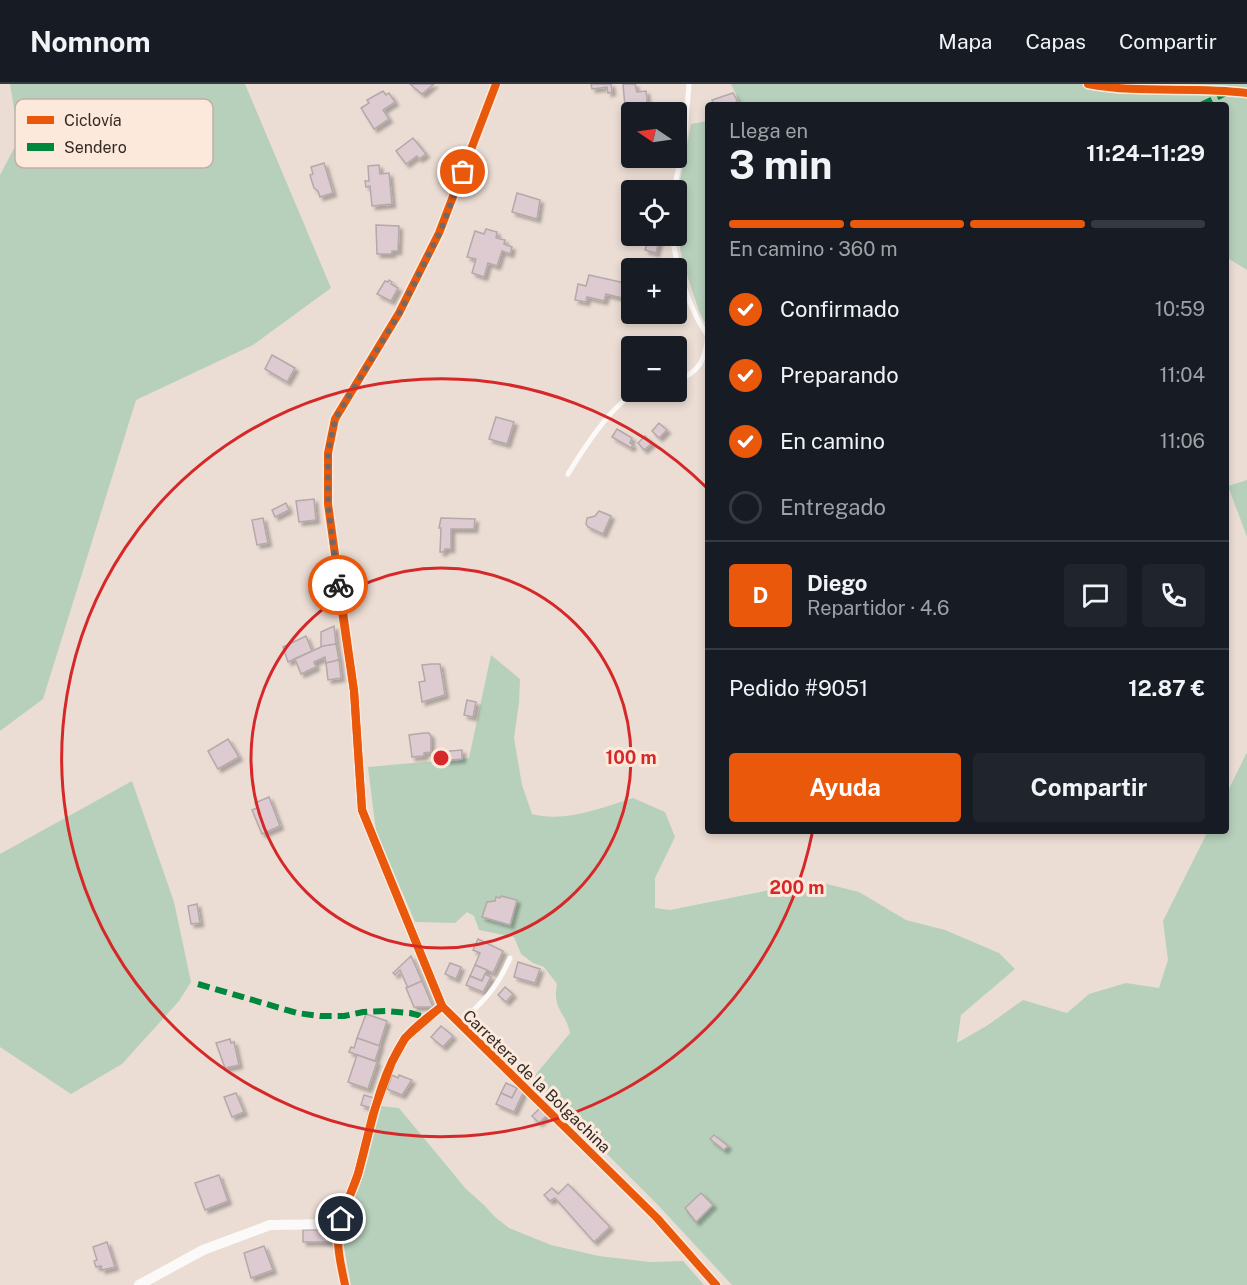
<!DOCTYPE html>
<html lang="es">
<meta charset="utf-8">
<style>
body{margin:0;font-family:"Public Sans",sans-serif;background:#20242c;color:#f1f3f6;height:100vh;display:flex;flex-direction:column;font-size:22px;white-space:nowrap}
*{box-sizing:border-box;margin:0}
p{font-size:20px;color:#9ea1a6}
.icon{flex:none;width:33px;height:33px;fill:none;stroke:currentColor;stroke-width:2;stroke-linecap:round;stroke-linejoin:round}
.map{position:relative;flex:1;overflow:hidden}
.panel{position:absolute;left:705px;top:18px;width:524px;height:732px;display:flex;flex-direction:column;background:#171b24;border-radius:6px;box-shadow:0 3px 9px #0003}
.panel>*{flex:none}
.needle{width:39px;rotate:283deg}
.tools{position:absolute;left:621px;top:18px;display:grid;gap:12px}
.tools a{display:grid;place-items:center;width:66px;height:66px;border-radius:6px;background:#171b24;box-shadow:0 3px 9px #0003;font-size:30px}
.pin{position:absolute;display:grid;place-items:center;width:51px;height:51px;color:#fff;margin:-26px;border:3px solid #fff;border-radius:50%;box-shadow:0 2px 6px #0007}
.courier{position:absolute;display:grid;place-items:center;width:60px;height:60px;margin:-30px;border:4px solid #ea580c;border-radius:50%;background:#fff;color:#222;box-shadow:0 2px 8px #0007}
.head em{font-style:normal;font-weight:700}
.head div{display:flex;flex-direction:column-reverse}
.head{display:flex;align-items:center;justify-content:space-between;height:102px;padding:0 24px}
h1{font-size:39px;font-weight:700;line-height:45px}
.bar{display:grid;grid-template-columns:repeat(4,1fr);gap:9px 6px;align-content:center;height:72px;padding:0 24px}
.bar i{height:8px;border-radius:4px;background:#363941}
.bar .selected{background:#ea580c}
.bar p{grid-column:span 4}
.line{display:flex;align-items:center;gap:15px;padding:0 24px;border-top:2px solid #363941}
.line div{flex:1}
.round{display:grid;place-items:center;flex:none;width:63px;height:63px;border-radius:6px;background:#20242c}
ol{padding:0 24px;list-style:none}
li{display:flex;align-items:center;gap:18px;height:66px}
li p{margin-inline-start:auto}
li .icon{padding:6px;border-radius:50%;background:#ea580c;color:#fff;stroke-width:4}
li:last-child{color:#9ea1a6}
li i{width:33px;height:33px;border:3px solid #363941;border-radius:50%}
.action{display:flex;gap:12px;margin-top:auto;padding:12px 24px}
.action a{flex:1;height:69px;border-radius:6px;background:#ea580c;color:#fff;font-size:24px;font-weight:700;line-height:69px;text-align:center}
.action a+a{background:#20242c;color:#f1f3f6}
header{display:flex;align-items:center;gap:36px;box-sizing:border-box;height:84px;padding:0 30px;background:#171b24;border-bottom:2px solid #363941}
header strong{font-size:28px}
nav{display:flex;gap:33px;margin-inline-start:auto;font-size:21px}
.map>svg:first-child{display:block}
.green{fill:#b7d0bb}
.building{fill:#ddcbd1;stroke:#b3a9a9;stroke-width:1.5;filter:url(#shadow)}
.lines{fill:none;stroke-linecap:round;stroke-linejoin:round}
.lane{stroke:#fcfaf9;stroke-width:5}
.street{stroke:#fcfaf9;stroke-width:10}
.quiet{stroke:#00873e;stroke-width:6;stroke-dasharray:12 6;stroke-linecap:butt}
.cycleway-casing{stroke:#fde9dc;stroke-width:11}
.cycleway{stroke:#e8590c;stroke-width:8}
.done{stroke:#746962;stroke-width:6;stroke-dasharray:0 10.8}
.route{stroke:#ea580c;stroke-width:8}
.ring{fill:none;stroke:#d62828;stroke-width:3}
.labels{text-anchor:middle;stroke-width:6;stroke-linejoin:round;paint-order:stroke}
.street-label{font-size:16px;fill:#342a24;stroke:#fde9dc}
.key{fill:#fde9dc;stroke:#c1b0a5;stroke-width:1.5}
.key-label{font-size:16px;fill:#342a24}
.centre{fill:#d62828;stroke:#fde9dc;stroke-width:3}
.ring-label{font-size:18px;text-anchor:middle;font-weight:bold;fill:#d62828;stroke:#fde9dc;stroke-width:6;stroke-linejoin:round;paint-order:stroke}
</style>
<header>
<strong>Nomnom</strong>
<nav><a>Mapa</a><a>Capas</a><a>Compartir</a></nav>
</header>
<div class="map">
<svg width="1247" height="1201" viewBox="0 0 1247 1201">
<defs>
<filter id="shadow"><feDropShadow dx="3.5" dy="3.5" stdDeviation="1.5" flood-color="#0004"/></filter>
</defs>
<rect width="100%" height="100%" fill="#ebddd4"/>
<g class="green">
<path d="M10 0H245L331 204 253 261 136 316 43 615 0 647V91L19 55Z"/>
<path d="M731 0H1247V186L1226 173V21H741Z"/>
<path d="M708 37V244L699 227 683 179 677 148V113L691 40Z"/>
<path d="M1247 396V453L1228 402Z"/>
<path d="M491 571 520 595 519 619 514 654 522 701 532 730C564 739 601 724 633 714L665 728 675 753 655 794V824L670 826 815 797 859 808 906 836 945 846 999 869 1015 885 961 931 957 959 988 941 1023 916 1067 929 1089 910 1126 899 1159 904 1168 876 1163 837 1208 747H1226V711L1247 668V1201H732L657 1120 532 995 570 949C566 928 552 926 557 900L544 883 533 879 521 870 514 853 479 846 474 832 467 828 455 839 415 838 376 747 368 683 469 674Z"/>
<path d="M132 697 174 818 191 898 179 917 122 980 71 1010 0 963V770Z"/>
<path d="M381 1022 399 1024 466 1105 484 1121 495 1133 509 1144 551 1161 599 1172 650 1178 683 1177 704 1201H351L342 1153 345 1140 365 1082Z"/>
</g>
<g class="building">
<path d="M410 0H434L422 10Z"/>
<path d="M591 0H611L612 8 608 9 607 3 592 5Z"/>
<path d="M635 0 637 8 646 7 648 24 639 25V28H632V33L626 34 623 0Z"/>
<path d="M383 7 386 11 389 9 395 18 383 26 389 35 374 45 361 24 369 19 367 16Z"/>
<path d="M733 9 737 16 735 20 710 21 713 19 712 16Z"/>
<path d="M413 54 426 70 419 75 417 72 406 80 396 67Z"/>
<path d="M324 79 333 109 320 113 318 107 314 104 310 91 313 90 311 83Z"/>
<path d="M379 81 380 90 389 89 392 120 372 122 370 102 366 103 365 97H369L368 82Z"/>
<path d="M517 109 540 116 537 135 512 128Z"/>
<path d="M376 141 399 142 398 167H392V170H377Z"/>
<path d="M486 145 497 148 496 154 505 156 504 160 512 163 510 170 502 167 497 182 488 179 484 193 472 189 476 175 467 173 475 147 484 150Z"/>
<path d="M649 152 660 153 656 169 645 166Z"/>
<path d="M589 191 625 199 622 214 606 210 604 217 587 213 586 218 575 216 578 200 586 202Z"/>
<path d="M389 196 392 198 391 200 398 204 391 217 377 210 385 197 388 198Z"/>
<path d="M272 271 295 284 287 298 265 285Z"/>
<path d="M496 333 514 338 507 360 489 355Z"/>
<path d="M659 339 667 346 659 354 652 347Z"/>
<path d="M617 345 632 354 630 359 633 361 631 364 612 353Z"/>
<path d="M645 352 652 359 644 366 638 359Z"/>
<path d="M314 415 316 436 299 438 296 417Z"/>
<path d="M286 419 289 426 275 433 272 426Z"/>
<path d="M599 427 611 432 603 450 588 443 586 440 587 434 595 432Z"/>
<path d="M263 434 268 459 257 461 252 436Z"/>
<path d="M441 434 475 435 474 445H451V465H445L444 468H440L441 444H439Z"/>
<path d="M334 542 336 560 321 563V548Z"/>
<path d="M306 552 312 567 288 578 283 563Z"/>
<path d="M336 560 339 576 326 579 325 573 314 578 316 583 301 590 295 575 323 562Z"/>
<path d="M339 576 341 594 328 596 326 579Z"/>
<path d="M432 580H440L445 611 422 618 419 598 425 597 422 581Z"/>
<path d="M467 616 476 618 473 633 464 631Z"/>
<path d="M424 649H429L431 652V668L424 669V672L412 673 409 651Z"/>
<path d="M228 655 239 673 218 685 208 667Z"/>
<path d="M462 666V675L439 677 438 668Z"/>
<path d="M269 713 280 742 262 750 252 726 257 724 255 719Z"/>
<path d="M501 812 517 816 510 841 482 833 487 818 495 817 496 813 500 814Z"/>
<path d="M197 820 200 839 191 840 188 822Z"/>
<path d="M478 855 503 867 493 889 475 881 480 869 473 866Z"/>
<path d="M411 872 422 897 408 904 400 886 395 891 393 889Z"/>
<path d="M518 878 540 885 535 899 514 893Z"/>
<path d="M450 879 461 883 456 895 445 890Z"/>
<path d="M475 881 487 886 482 897 470 892Z"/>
<path d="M485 890 491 893 483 908 466 901 470 892 482 897Z"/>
<path d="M422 897 433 923H414L406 904Z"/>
<path d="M505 903 513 910 506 918 498 911Z"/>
<path d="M366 930 387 937 379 962 357 954Z"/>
<path d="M441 942 453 952 443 963 431 953Z"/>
<path d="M357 954 380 962 375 977 349 968 351 963 354 964Z"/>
<path d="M230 955 231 959 234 958 239 981 225 984 216 959Z"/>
<path d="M357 971 377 978 368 1005 348 998Z"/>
<path d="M392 991 398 994 399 991 412 996 402 1011 387 1005Z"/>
<path d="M506 999 517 1004 512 1014 501 1009Z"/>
<path d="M517 1004 524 1007 514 1028 496 1020 501 1009 512 1014Z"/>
<path d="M236 1009 244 1028 232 1033 224 1013Z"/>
<path d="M364 1011 374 1014 371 1024 361 1021Z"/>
<path d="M540 1024 547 1031 539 1039 532 1032Z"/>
<path d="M714 1051 728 1062 724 1066 710 1055Z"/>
<path d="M219 1091 228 1117 205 1126 195 1099Z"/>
<path d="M568 1100 610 1143 594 1158 555 1114 550 1117 544 1111 552 1104 558 1110Z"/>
<path d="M701 1109 713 1121 696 1138 685 1124Z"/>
<path d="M335 1145 336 1158H303V1146Z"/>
<path d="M107 1158 115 1183 102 1186 101 1182 96 1183 94 1177 97 1176 93 1163Z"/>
<path d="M264 1162 273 1186 251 1194 244 1169Z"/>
</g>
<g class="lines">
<g class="lane">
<path d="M674 106 685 51 689 0"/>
<path d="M672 152C677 184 689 226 708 252 705 276 700 288 676 297"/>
<path d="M568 390C582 367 614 317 638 308"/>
<path d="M460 939C483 918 498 903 510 874"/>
</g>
<g class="street">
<path d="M496 0 439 149 399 229 335 335 328 369V420L354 607 362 726 442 922 657 1134 716 1201"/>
<path d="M1088 0C1140 10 1194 2 1247 9"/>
<path d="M139 1201 203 1166 270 1141 340 1140"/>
<path d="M345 1201C342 1185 337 1168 338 1151 339 1130 352 1110 358 1090 371 1045 378 995 404 956 413 943 430 932 442 922"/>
</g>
<g class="quiet">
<path d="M1201 21 1226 9"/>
<path d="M198 900 297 929 320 932H344L363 928 386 927 410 929 428 934"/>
</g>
<defs>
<g id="cycleway">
<path d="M496 0 439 149 399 229 335 335 328 369V420L354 607 362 726 442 922 657 1134 716 1201"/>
<path d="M1088 0C1140 10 1194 2 1247 9"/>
<path d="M345 1201C342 1185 337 1168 338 1151 339 1130 352 1110 358 1090 371 1045 378 995 404 956 413 943 430 932 442 922"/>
</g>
</defs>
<use href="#cycleway" class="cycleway-casing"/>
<use href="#cycleway" class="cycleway"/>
</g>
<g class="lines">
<path class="done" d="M338 501 328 420V369L335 335 399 230 440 148 463 88"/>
<path class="route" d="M338 501 354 607 362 726 442 922 405 954 392 978 373 1030 358 1090 341 1135"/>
</g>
<g class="ring">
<circle cx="441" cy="674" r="190"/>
<path d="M812 750A379 379 0 1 1 707 404"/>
</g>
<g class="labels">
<g class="street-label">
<text transform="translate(537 997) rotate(44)" y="6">Carretera de la Bolgachina</text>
</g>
</g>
<rect x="15" y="15" width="198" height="69" rx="9" class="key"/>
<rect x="27" y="32" width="27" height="8" fill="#e8590c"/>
<rect x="27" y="59" width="27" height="8" fill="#00873e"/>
<g class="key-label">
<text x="64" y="42">Ciclovía</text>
<text x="64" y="69">Sendero</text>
</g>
<circle cx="441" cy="674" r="9" class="centre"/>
<g class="ring-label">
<text x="631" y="680">100 m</text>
<text x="797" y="810">200 m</text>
</g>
</svg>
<div class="tools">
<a><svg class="needle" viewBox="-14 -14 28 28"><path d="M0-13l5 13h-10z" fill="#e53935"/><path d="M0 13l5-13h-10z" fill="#9ea1a6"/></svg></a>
<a><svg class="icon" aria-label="locate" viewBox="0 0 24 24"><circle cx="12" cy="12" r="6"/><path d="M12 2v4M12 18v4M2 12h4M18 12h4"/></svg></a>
<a>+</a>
<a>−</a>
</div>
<div class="pin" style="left:463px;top:88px;background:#ea580c"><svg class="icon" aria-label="bag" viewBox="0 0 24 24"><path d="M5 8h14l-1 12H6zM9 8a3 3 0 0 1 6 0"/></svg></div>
<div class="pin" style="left:341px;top:1135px;background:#1f2937"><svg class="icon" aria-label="home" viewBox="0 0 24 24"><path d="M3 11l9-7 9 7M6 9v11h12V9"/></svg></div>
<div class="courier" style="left:338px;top:501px"><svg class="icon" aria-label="bike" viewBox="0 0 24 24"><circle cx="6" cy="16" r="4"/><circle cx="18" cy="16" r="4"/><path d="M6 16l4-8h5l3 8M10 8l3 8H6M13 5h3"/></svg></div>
<section class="panel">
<div class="head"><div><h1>3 min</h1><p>Llega en</p></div><em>11:24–11:29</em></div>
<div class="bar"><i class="selected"></i><i class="selected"></i><i class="selected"></i><i></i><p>En camino · 360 m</p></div>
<ol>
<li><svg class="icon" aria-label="check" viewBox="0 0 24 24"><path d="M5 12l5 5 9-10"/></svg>Confirmado<p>10:59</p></li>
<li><svg class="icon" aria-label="check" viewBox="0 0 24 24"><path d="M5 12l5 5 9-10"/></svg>Preparando<p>11:04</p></li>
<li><svg class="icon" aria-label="check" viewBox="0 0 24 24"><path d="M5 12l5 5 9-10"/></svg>En camino<p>11:06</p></li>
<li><i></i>Entregado</li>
</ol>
<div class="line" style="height:108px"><b class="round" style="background:#ea580c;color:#fff">D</b><div><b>Diego</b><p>Repartidor · 4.6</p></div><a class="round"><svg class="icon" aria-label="chat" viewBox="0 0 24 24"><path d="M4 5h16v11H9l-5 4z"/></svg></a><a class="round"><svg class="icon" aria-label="phone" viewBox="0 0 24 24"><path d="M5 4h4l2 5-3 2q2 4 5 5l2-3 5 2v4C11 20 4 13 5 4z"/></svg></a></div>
<div class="line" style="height:78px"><div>Pedido #9051</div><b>12.87 €</b></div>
<div class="action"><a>Ayuda</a><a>Compartir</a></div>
</section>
</div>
